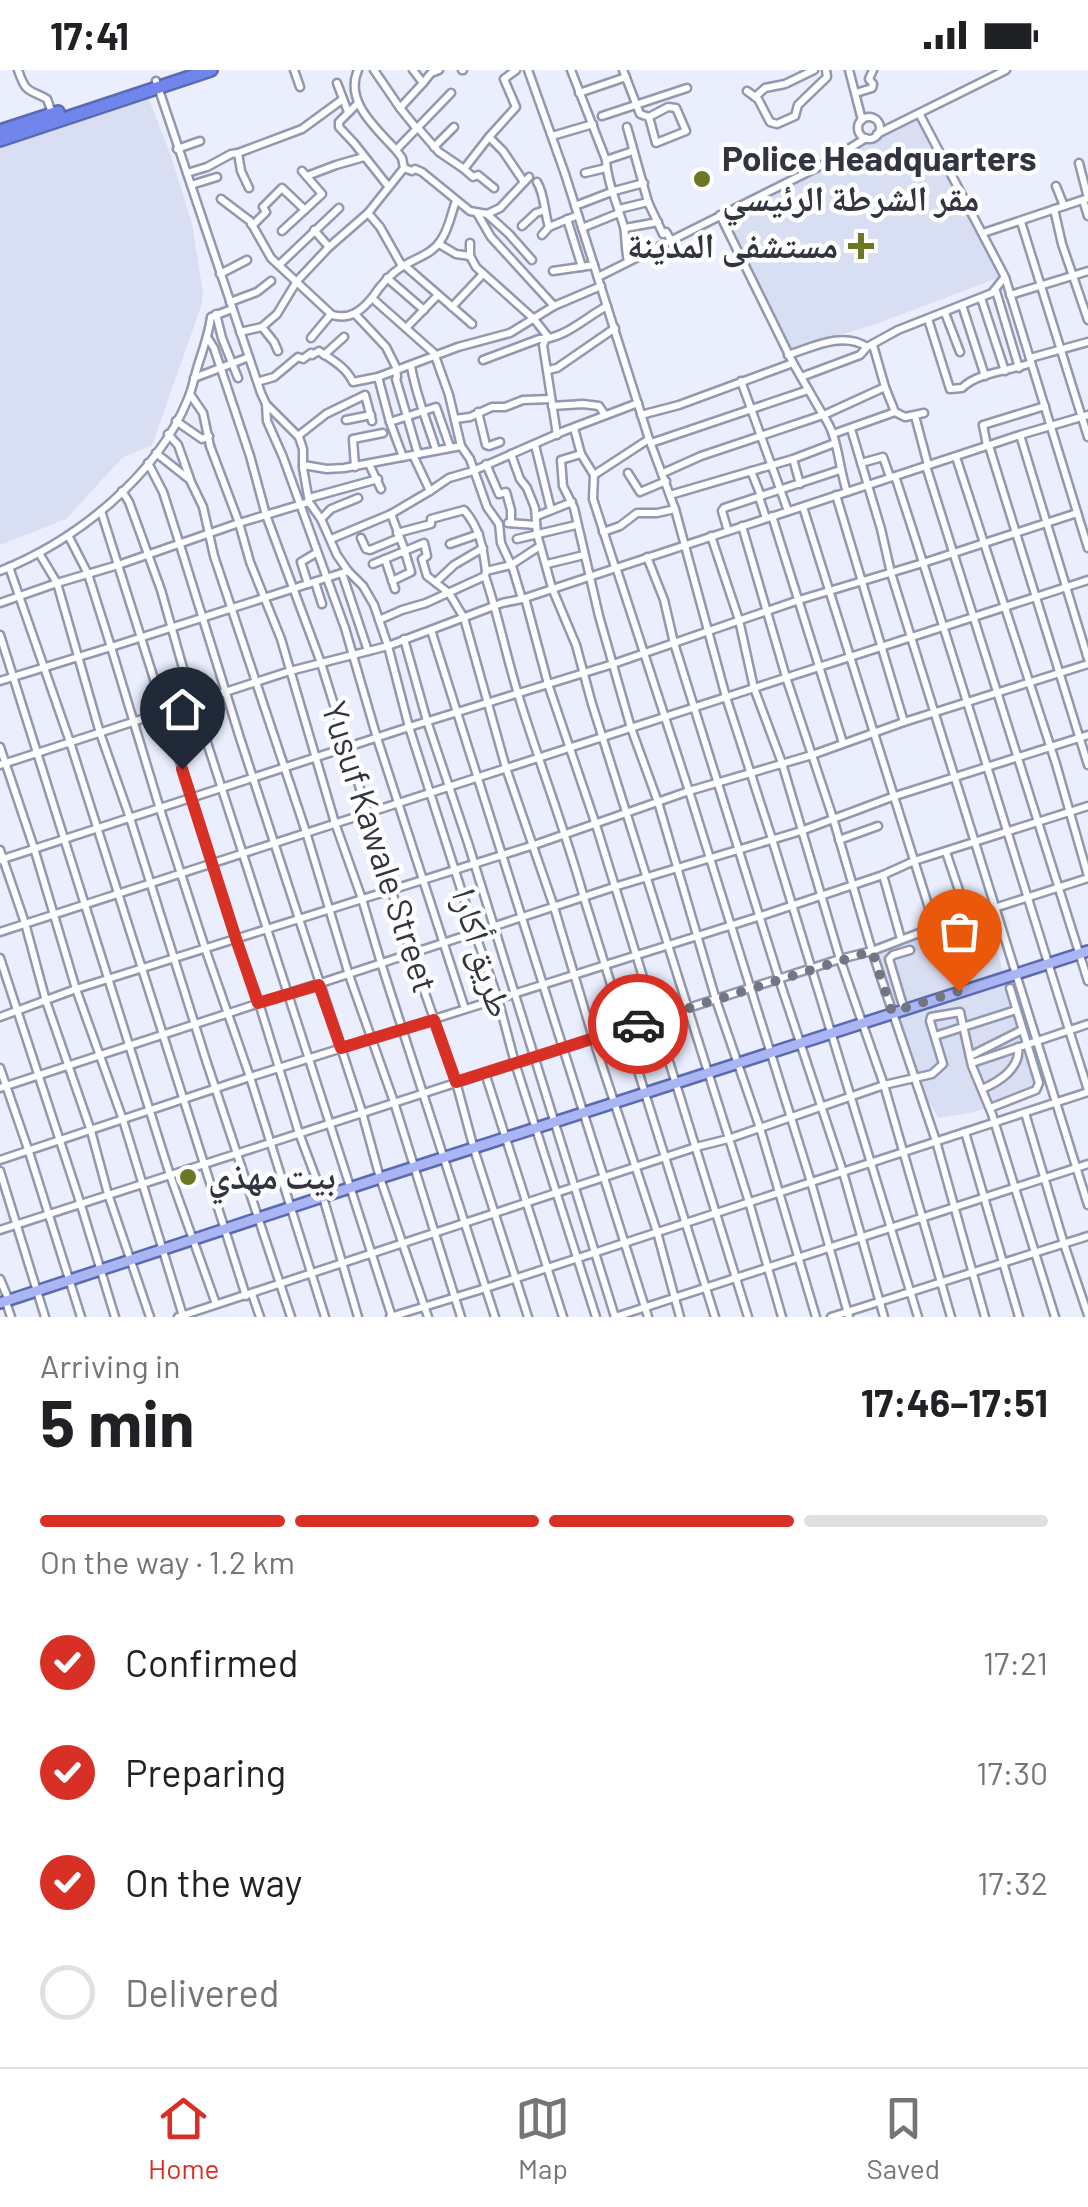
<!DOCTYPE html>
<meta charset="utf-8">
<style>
body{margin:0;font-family:Barlow,"Noto Naskh Arabic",sans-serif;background:#f6f6f6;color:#202124;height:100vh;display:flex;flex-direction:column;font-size:38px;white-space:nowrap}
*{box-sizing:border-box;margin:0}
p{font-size:32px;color:#757577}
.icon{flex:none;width:55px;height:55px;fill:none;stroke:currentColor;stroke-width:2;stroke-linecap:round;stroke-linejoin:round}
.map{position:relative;height:1247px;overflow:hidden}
.sheet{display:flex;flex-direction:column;background:#fff;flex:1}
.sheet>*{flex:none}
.pin{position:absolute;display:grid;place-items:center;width:85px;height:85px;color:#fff;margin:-102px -42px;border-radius:50% 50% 50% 0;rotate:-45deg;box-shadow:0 0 10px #0007}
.pin .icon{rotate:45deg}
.courier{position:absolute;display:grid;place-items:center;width:100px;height:100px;margin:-50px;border:8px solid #d93025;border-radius:50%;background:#fff;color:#222;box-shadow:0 2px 12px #0007}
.overview em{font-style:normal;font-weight:700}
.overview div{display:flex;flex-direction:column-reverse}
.overview{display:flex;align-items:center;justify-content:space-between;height:170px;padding:0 40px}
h1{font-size:65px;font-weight:700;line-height:75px}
.bar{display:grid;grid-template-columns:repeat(4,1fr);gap:15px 10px;align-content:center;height:120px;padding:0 40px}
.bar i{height:12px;border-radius:8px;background:#e0e0e0}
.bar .selected{background:#d93025}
.bar p{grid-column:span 4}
ol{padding:0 40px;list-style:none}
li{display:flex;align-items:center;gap:30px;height:110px}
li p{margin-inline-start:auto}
li .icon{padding:10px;border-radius:50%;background:#d93025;color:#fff;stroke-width:4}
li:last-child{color:#757577}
li i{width:55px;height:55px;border:5px solid #e0e0e0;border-radius:50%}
.status{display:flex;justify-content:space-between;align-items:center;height:70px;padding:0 50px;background:#fff;direction:ltr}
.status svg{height:28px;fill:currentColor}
.tab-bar{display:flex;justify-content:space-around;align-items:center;height:140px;border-top:2px solid #e0e0e0;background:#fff;font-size:28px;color:#757577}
.tab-bar a{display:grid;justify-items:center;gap:5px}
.tab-bar .selected{color:#d93025}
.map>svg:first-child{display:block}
.built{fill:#d9dff2}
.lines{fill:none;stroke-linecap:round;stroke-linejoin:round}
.minor-casing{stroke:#9198af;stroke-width:11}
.major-casing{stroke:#5b6ab0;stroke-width:14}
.highway-casing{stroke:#5b6ab0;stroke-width:16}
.minor{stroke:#fff;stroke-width:6}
.major{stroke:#aab6f4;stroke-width:9}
.highway{stroke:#7186ed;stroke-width:11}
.done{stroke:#727682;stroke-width:10;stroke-dasharray:0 18}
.route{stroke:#d93025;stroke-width:12}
.poi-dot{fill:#6b7723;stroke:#fff;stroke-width:4}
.labels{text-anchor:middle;stroke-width:9;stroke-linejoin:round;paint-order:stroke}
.poi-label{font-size:35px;font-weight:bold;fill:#32353f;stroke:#fff;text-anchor:start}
.street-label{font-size:35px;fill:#32353f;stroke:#fff}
</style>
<div class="status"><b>17:41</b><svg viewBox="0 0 49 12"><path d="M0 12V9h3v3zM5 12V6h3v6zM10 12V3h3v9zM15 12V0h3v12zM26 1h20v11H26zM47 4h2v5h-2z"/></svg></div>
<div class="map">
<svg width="1088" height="1247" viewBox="0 0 1088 1247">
<rect width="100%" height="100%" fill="#eaeefd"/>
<g class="built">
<path d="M148 27 171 86 192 154 203 223 201 237 152 375 122 388 66 449 0 475V76Z"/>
<path d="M919 49 1000 207 876 254 788 281 724 145Z"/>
<path d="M986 845 1039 1019 975 1042 938 1048 914 1005 876 880Z"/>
</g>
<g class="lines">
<defs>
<g id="minor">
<path d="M18 0C26 24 29 19 47 29L52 43"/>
<path d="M294 0 300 17"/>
<path d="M358 0C344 31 376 58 396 80L402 88 404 98"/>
<path d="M374 0 400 38"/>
<path d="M413 0 423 13 431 3 439 0"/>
<path d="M462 0H463"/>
<path d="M528 0 565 104 649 369 675 439 726 627 772 769 918 1247"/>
<path d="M571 0 606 90C607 112 618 136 624 157 626 167 625 179 628 191"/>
<path d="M623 0 640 44 649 47 668 37 676 38 686 61 656 73 649 47"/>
<path d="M849 0 862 50"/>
<path d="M156 11 261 323 266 334 299 367 303 379V398L309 432 321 449 337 485 348 501 363 516 374 535 388 576 409 657 475 863 498 929 515 993 596 1247"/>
<path d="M337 13 348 42"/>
<path d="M747 21 758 29 770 52 777 54 795 46 798 35 827 7 826 0"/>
<path d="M859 22 872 18 873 14 869 9 873 0"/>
<path d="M579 23 626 7"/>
<path d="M755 27 765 18 785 14 814 0"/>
<path d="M358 33 339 52V57L354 73 388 116"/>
<path d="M920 45 1005 207 1088 478"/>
<path d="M602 46 687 18"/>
<circle cx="869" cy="58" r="11"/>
<path d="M627 57 648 132 663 164 666 162 671 170"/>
<path d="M418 58 439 82 464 99 489 67 516 37 504 9 516 0"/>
<path d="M417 59 400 38 423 13"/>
<path d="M877 64 1006 0"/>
<path d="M552 66 593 54"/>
<path d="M489 67 503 81 524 112"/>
<path d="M434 77 454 57"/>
<path d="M177 79 200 71"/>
<path d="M396 80 451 23"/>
<path d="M238 83 241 101 249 118"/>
<path d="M606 90 633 81"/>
<path d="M1079 93 1088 128"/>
<path d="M404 98 412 101 415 99 422 102 470 141 487 144 500 138 529 107"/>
<path d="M464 99 473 107 478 105 494 118"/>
<path d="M187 103 207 97 231 84 238 83 302 59 343 29"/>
<path d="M585 103 606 98"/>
<path d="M307 106 336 95 364 87"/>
<path d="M537 112C545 125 544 142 549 157"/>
<path d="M191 115 217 107"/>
<path d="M1056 116 1064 136"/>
<path d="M221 129 250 151 271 188 332 245C350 250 361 241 372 228L434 283 449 325 461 376"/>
<path d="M1083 130 1088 146"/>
<path d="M575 136 614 121 644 113"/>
<path d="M619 139 648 132"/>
<path d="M1054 139 1062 174 1088 250"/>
<path d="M368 143 380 157 402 196"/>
<path d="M477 143 491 167 554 236"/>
<path d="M488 145 509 164 532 190"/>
<path d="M567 149 582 197"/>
<path d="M1021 152 1088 367"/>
<path d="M251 154H254L266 142 263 137 282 118 305 140"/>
<path d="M522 156 536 143 545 140"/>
<path d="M582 158 619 143"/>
<path d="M625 158 658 152"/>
<path d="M314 160 329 177"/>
<path d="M282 161 322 124 302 101"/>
<path d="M983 163 1088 128"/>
<path d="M542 165 549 157 578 145"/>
<path d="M470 173V186L476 197 534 249 549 268"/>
<path d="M439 174 456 184 470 186"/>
<path d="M279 195 339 138"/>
<path d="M404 195 472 254"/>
<path d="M553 201 594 195"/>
<path d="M220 204 247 190"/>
<path d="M598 207 828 92 866 68"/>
<path d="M387 208 424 240"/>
<path d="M996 221 1019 298"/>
<path d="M1010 225 1088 201"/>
<path d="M372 228C380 216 388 206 400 198 414 188 432 185 441 170 449 159 451 144 456 131"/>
<path d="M981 228 1005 301"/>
<path d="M230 232 257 222 271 211"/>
<path d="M962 235 985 306"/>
<path d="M452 237 483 204"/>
<path d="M945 243 960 282"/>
<path d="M216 244 222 268 238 308"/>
<path d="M355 244 386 277 397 299"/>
<path d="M928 249 950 319 962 318C978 302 1010 301 1031 293"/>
<path d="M262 257 274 272 278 281"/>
<path d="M406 258 438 225"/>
<path d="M240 262 262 257 277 244 297 211 329 177 368 143 404 98"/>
<path d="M207 267 214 278 250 386 266 445 321 593 411 883 456 1012 474 1079 528 1247"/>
<path d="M311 268 331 244"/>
<path d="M545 271 543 275 557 365"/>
<path d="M324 285 344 267"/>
<path d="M788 285C813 277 843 261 867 277L898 260 992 223 1004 208"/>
<path d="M1030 288 1088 272"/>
<path d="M483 290 539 269C563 270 586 247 607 236"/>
<path d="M793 293 801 307 860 285 867 277"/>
<path d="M411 296C416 326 427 351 436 380"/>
<path d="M396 300 397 307 396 309 418 384"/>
<path d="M548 300 557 298 615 258"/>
<path d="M378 307 390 352 403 387"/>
<path d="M801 307 823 345 826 344 885 317 873 275"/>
<path d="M194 308 249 287"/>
<path d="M260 311 274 307 298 287 303 289 311 283 312 285 319 281C332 290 346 297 353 312L378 307 458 277 510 263 554 236 601 216"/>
<path d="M741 311 788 441"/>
<path d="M885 317 895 342 905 347 924 343"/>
<path d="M190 324 203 343 210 376 239 453 250 492 281 569 335 753 362 829 381 893 495 1247"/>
<path d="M266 334 267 351 283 387 345 558 377 668 465 939"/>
<path d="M552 336 583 334 599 336 605 345"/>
<path d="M478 342 486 375 489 376 500 372"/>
<path d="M641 345 679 335 793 293 720 145"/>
<path d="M915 346 928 395"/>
<path d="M455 349 470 347 492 337H505L523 330 551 329"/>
<path d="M346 350 371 345"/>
<path d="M176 351 202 369 209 366"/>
<path d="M390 352 436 337 450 377"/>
<path d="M574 358 581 384 594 405 593 429 615 497"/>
<path d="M851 359 881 459 891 503 1088 1135"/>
<path d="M168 364 178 375 190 409"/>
<path d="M833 364 895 342"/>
<path d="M1020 365 1088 589"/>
<path d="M298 366 326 344 365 325 372 351"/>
<path d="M651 373 808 320"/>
<path d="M535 375 551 440"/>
<path d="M987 376 983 355 1045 336"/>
<path d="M989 376 1088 695"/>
<path d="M156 383 190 410 203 437 214 486 306 762 349 905 394 1032 461 1247"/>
<path d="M511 384 520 409 527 418 535 438 537 464 552 518 576 575 592 634 749 1132 782 1247"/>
<path d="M581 384 561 390 563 416 574 438 599 546 631 658 658 732 716 930 760 1058 816 1247"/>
<path d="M956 387 1056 694 1088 806"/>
<path d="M793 389 835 373"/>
<path d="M148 393 163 422 180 475 240 668 362 1042 380 1108 428 1247"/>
<path d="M861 393 883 387 890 407"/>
<path d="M369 394 381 419"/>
<path d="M486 394 499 424 506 422 511 440V453"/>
<path d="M303 395 327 399 344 398 461 376 470 389 487 437 499 454 501 473 513 499 522 529"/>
<path d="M926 396 1088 911"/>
<path d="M355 397 353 369 383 363"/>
<path d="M751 401 761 426"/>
<path d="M628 403 640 422 666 411"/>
<path d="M663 403 701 386 823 345C839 367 838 396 847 422"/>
<path d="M594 405 649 369"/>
<path d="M895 406C962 610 1023 816 1088 1020"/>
<path d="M122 421 129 432 161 520 183 598 392 1247"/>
<path d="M430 421 449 408 473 401 564 361 638 333"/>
<path d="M670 425 793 389 800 414"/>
<path d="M836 425 904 652"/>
<path d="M759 427 766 448"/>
<path d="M309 428 378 409"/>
<path d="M803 437 935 857"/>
<path d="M101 441 236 869 259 933 299 1063 323 1127 358 1247"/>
<path d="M391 444 405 481"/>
<path d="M537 446 572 432"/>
<path d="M772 446 843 673"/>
<path d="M321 449 331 439 358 428"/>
<path d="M508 453 536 455"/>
<path d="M742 456 786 607 833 748 872 881 936 1071 985 1247"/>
<path d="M728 461 722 441 724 438 840 400"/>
<path d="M603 462 620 456 637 443H657L675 439"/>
<path d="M397 463 431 454V449L464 440C480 458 483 478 486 501"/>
<path d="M711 466 739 550 754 618 782 693 840 889 884 1015 951 1247"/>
<path d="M361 468 366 479 370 480 399 468"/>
<path d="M331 469 391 444 430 421 413 385"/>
<path d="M517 469 576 455"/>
<path d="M450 474 479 464"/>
<path d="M39 483 57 513 100 663 130 748 205 987 291 1247"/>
<path d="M647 487 664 530 674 573 779 909 843 1102 884 1247"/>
<path d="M385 489 395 519"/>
<path d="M373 494 424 473 427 486 422 489 427 506 449 523 464 548 506 698 554 837 593 968 657 1162 680 1247"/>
<path d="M547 494 584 485"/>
<path d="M9 497 70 672 246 1226"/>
<path d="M616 497 689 721 811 1112 849 1247"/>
<path d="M0 501C77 470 156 407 188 329 193 317 195 304 199 292 204 277 209 263 211 247L232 239"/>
<path d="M342 503 368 581"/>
<path d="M485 506C498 544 506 585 518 624 539 693 565 759 584 828L715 1247"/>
<path d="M392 511 411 502 405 482 403 483"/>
<path d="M315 512 322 534"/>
<path d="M436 512 454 495 483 478"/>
<path d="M308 514 301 492 316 483"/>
<path d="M525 528 548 614 596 755 748 1247"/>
<path d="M0 533 57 513 118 495 239 453 309 432"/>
<path d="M379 550 402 540 426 533 485 506 486 501 511 495 540 476"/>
<path d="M431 560 648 1247"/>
<path d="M0 565 170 1105 216 1234"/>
<path d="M404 569 427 651 468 773 615 1247"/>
<path d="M0 611 111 577 88 504 69 467"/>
<path d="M0 677 34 778 76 919 123 1050 183 1246"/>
<path d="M0 695 290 601 388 576 502 533 522 529 1020 365 1088 345"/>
<path d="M839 770 878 756"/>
<path d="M0 780 25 853 46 931 91 1061 108 1124 150 1247"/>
<path d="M946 782 968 847"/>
<path d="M0 790 409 657 613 594 799 530 923 493 1077 443"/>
<path d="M883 805 901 869"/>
<path d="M0 862 1088 510"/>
<path d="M0 888 80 1132 115 1247"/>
<path d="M904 939 889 889 893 885 910 880"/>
<path d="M0 947 76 919 534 775 689 721 812 685 904 652 1088 594"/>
<path d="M935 966 1016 940"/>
<path d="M970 986 1022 960"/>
<path d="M972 993 1088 954"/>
<path d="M0 998 29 1082 81 1247"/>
<path d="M485 1003 563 1247"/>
<path d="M0 1018 614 817 801 761 892 727 1088 665"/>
<path d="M982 1019C999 1012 1021 998 1018 977"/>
<path d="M990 1038 1036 1020 1039 1013 1010 918"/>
<path d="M1025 1043 1064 1174 1088 1245"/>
<path d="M965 1062 1019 1247"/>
<path d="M0 1090 250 1007 761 846 883 805 914 791 1088 736"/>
<path d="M0 1101 45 1247"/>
<path d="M0 1160 840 889 872 881 935 857 1088 808"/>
<path d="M0 1209 8 1228 6 1232 11 1247"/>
<path d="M252 1224 260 1247"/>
<path d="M178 1247 696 1077 728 1069 884 1015 932 1004 943 994 930 951 931 947 960 942 972 996 992 1044 1055 1247"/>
<path d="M325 1247 250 1007 205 878 160 739 111 577 348 501"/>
<path d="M390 1247 486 1218 1088 1022"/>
<path d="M615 1247 1088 1094"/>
<path d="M831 1247 1088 1166"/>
</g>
<path id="major" d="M0 1233 380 1108 1088 881"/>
<g id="highway">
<path d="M0 61 58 42"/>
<path d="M0 70 211 0"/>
</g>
</defs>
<use href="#minor" class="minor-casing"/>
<use href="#major" class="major-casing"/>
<use href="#highway" class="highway-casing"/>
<use href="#minor" class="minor"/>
<use href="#major" class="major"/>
<use href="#highway" class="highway"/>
</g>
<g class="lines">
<path class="done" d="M638 954 872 881 892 942 959 921"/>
<path class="route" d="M182 699 236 869 258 933 319 915 341 978 434 950 456 1012 638 954"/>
</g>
<g class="poi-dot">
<circle cx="702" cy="109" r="10"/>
<path d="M856 161h10v10h10v10h-10v10h-10v-10h-10v-10h10z"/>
<circle cx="188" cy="1107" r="10"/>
</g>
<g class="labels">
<g class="poi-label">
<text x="722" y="101">Police Headquarters<tspan x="722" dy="40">مقر الشرطة الرئيسي</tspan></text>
<text x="838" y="188" text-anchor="end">مستشفى المدينة</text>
<text x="208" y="1119">بيت مهذي</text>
</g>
<g class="street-label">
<text transform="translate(379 777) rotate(72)" y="12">Yusuf Kawale Street</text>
<text transform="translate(482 883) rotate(73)" y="12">طريق أكارا</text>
</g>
</g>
</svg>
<div class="pin" style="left:959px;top:921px;background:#ea580c"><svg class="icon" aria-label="bag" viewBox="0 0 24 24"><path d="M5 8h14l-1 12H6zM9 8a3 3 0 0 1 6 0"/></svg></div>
<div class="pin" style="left:182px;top:699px;background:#1f2937"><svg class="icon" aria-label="home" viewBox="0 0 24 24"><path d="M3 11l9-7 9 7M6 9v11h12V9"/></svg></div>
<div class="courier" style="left:638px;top:954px"><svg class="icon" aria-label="car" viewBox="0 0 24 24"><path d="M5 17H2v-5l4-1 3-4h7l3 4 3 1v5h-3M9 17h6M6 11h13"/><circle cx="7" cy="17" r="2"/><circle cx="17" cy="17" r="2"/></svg></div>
</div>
<section class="sheet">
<div class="overview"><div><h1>5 min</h1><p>Arriving in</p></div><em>17:46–17:51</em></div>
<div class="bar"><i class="selected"></i><i class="selected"></i><i class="selected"></i><i></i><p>On the way · 1.2 km</p></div>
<ol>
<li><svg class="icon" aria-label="check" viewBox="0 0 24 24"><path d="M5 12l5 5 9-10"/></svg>Confirmed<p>17:21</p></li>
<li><svg class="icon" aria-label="check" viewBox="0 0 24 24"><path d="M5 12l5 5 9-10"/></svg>Preparing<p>17:30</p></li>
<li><svg class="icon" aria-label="check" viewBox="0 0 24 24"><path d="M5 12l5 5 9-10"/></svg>On the way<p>17:32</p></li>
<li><i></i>Delivered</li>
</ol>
</section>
<nav class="tab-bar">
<a class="selected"><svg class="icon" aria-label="home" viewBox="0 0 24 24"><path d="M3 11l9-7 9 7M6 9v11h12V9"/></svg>Home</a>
<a><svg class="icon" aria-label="map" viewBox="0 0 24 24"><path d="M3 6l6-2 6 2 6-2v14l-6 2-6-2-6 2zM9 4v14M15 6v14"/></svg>Map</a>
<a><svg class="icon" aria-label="saved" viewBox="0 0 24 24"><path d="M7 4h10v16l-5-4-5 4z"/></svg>Saved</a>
</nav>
